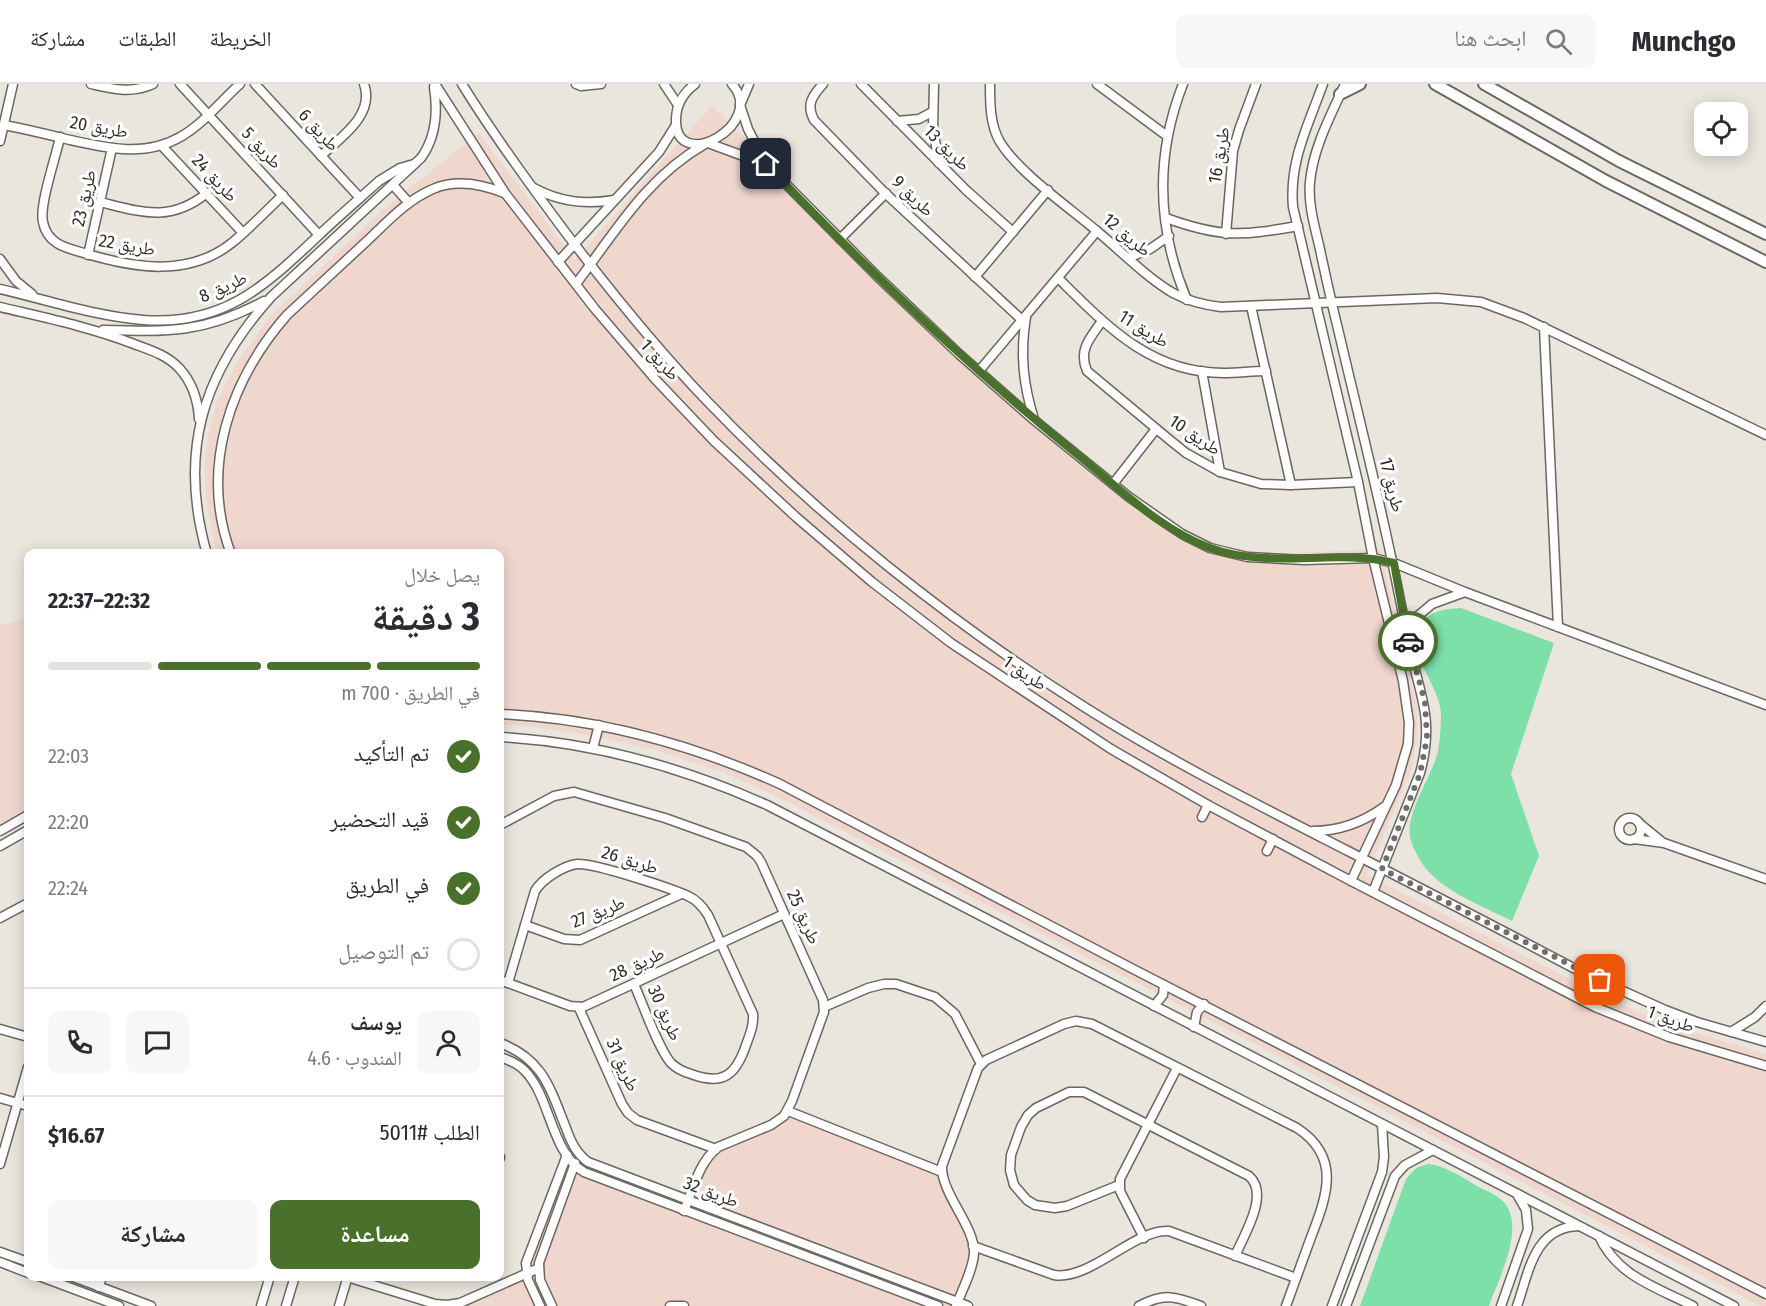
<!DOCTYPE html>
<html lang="ar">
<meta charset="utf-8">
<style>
body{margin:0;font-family:"Fira Sans Condensed","Noto Naskh Arabic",sans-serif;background:#f7f7f7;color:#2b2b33;direction:rtl;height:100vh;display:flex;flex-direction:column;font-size:22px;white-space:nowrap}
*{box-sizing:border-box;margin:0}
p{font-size:20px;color:#7c7c81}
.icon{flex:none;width:33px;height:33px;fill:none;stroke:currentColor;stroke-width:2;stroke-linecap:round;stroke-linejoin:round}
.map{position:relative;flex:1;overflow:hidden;direction:ltr}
.sheet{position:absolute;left:24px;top:465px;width:480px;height:732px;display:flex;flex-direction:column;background:#fff;border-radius:12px;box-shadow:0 3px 15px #0003;direction:rtl}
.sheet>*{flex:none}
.controls{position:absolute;left:1694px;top:18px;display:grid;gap:12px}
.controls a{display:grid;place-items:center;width:54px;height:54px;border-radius:12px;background:#fff;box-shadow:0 3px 15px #0003;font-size:30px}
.pin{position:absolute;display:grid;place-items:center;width:51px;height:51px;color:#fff;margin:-26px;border-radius:12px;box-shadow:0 3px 9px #0006}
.courier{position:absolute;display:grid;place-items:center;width:60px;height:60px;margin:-30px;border:4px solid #4a712b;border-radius:50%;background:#fff;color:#222;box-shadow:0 2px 8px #0007}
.overview em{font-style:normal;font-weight:700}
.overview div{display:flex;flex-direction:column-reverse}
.overview{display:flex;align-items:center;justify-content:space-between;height:102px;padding:0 24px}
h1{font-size:39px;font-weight:700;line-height:45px}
.bar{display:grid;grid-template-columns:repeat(4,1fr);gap:9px 6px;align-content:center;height:72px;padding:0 24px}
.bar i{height:8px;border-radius:4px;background:#e1e1e2}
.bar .selected{background:#4a712b}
.bar p{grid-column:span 4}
.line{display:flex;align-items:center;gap:15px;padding:0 24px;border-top:2px solid #e1e1e2}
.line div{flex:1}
.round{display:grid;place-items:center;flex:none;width:63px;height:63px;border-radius:12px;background:#f7f7f7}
ol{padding:0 24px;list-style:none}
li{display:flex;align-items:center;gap:18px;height:66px}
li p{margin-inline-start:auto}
li .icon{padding:6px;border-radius:50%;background:#4a712b;color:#fff;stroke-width:4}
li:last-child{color:#7c7c81}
li i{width:33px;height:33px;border:3px solid #e1e1e2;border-radius:50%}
.cta{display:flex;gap:12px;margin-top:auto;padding:12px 24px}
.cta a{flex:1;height:69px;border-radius:12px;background:#4a712b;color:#fff;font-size:24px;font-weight:700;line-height:69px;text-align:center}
.cta a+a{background:#f7f7f7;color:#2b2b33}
header{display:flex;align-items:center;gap:36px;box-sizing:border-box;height:84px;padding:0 30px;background:#fff;border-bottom:2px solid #e1e1e2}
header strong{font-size:28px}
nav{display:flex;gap:33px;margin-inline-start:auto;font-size:21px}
.search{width:420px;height:54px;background:#f7f7f7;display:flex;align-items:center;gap:15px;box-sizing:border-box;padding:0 21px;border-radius:12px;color:#7c7c81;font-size:22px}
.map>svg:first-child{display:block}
.commercial{fill:#f0d7ce}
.green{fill:#7ce0a8}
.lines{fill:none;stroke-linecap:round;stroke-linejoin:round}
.minor-casing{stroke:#6b6760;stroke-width:11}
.tertiary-casing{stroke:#6b6760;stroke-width:14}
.minor{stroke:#fff;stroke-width:8}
.tertiary{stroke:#fff;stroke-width:10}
.done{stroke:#706e69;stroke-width:6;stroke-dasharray:0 10.8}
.route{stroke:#4a712b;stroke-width:8}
.labels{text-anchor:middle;stroke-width:6;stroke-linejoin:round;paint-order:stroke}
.street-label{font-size:18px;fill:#2f2d2a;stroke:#fff}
</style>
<header>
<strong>Munchgo</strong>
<div class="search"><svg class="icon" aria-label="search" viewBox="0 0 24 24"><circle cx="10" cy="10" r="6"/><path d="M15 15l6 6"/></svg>ابحث هنا</div>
<nav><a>الخريطة</a><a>الطبقات</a><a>مشاركة</a></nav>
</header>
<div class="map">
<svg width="1766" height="1222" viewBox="0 0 1766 1222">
<rect width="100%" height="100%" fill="#eae6de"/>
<g class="commercial">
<path d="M712 21 940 247 1076 365 1174 440 1224 462 1271 470 1380 465 1417 622 1418 648 1412 684 1367 791 1623 922 1680 944 1766 970V1222H1761L774 711 725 689 655 666 600 653 530 642 500 641V470H217L208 428 205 401V374L209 347 216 320 237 278 272 230 387 122 479 49 575 176Z"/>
<path d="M28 534V738L0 753V541Z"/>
<path d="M788 1032 939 1092 970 1160 972 1173 953 1222H692L675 1218 663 1222H461L532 1192 531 1179 533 1171 573 1072 596 1088 689 1123 704 1087 714 1070Z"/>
</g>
<g class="green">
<path d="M1461 524 1554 559 1511 690 1539 772 1512 837C1481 821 1435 805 1419 774 1416 769 1411 759 1410 753 1406 727 1432 693 1438 667 1440 656 1441 641 1441 630 1440 602 1411 577 1418 549 1423 527 1443 525 1461 524Z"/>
<path d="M1428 1080C1446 1082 1460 1092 1475 1101 1486 1107 1502 1112 1508 1124 1522 1151 1498 1196 1489 1222H1360L1406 1095 1416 1084Z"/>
</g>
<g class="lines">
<defs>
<g id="minor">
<path d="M91 0C113 5 131 10 153 0"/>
<path d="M180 0 319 151"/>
<path d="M255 0 360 114"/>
<path d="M435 0 505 109 595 225 655 295 714 357 796 433 872 498 951 559 1111 665 1208 721 1351 797 1595 923 1669 953 1766 982"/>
<path d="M462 0C494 52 530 101 566 149 611 208 656 264 707 317 817 432 951 539 1086 624 1170 677 1260 722 1348 767 1426 807 1504 847 1581 888L1665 926 1697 938 1766 958"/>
<path d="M576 0 581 2 601 0"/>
<path d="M664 0 678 21"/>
<path d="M695 0C683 9 676 22 676 36 675 91 768 40 732 0"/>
<path d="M823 0C812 12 806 21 814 36L884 108 1023 237"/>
<path d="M861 0 966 106 1013 148"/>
<path d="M934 0 933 45 939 79"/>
<path d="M990 0C990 20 990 41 1000 58 1019 89 1070 124 1098 148 1122 168 1146 193 1173 209 1188 217 1204 221 1221 223L1437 214 1481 218 1524 234 1766 351"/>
<path d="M1097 0 1167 52"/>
<path d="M1183 0C1155 72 1157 145 1187 216"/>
<path d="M1323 0C1308 42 1289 77 1293 123L1358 398 1373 474 1403 597 1409 639 1408 660 1396 701 1351 797"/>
<path d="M1345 0C1331 31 1313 64 1310 98 1308 119 1314 140 1319 161 1325 189 1331 217 1338 245 1362 347 1388 449 1407 552 1417 606 1436 631 1420 689L1373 808"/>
<path d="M741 19 749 0"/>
<path d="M740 21 748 45 766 80 877 192 959 270 1034 336 1129 413 1182 450 1210 464 1247 473 1304 476 1373 474 1394 479 1465 508 1766 621"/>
<path d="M897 37 919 35 932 28"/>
<path d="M4 41C25 45 46 50 66 55 106 64 145 74 182 52 204 39 221 17 240 0"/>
<path d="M60 53C56 73 39 121 43 138 47 160 66 164 84 169 133 184 189 194 233 158 250 144 266 127 283 111"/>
<path d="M0 57 13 0"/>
<path d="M708 59 765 80"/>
<path d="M162 62 243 149"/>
<path d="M321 72C341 53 375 31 364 0"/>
<path d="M393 101 409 119"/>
<path d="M534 104C560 118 585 121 614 116"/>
<path d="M100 118C141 128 170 139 207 109"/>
<path d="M1166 134C1221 154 1241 152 1298 142"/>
<path d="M1226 150 1233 67 1239 46 1256 0"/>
<path d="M840 155 886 109"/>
<path d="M88 171 112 64"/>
<path d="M1128 174 1150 165 1169 152"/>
<path d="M0 175 16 197 32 210"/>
<path d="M558 178 659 68 676 41"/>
<path d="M975 193 1048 106"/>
<path d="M1058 194C1107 242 1150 289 1224 289 1238 289 1252 287 1266 287"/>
<path d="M576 200C615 148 647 93 705 60"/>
<path d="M0 205C47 216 95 232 143 236 223 242 264 203 318 152 338 133 359 115 379 97L400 84 414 80"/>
<path d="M1251 222 1291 401"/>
<path d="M0 223C46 234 90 243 134 260 150 266 167 271 179 284 192 298 198 316 199 335"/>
<path d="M1026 233C1020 269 1023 300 1034 335"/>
<path d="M1102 237C1090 254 1078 266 1087 287L1171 357 1186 369 1220 388 1261 400 1291 401 1358 398"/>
<path d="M1544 243 1558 543"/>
<path d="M103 246C169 248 205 249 264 217"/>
<path d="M979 287 1097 147"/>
<path d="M1202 287 1220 388"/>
<path d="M1113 400 1156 345"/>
<path d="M207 470C178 369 202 290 271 213L421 74C436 53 438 28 434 3"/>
<path d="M231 470C199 384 230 296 287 231 314 206 341 181 368 156 388 137 407 116 433 105 456 95 481 100 504 109"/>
<path d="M1406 542 1432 520 1465 508"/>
<path d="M500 630C598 634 691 660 780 700L1137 887 1766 1210"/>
<path d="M500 653C593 658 682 683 767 721L1734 1222"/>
<path d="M593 664 599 641"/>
<path d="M1202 733 1208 721"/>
<circle cx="1630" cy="745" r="11"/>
<path d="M1639 739 1661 757"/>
<path d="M500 741 554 712 574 708 665 734 746 763 757 772 761 778 823 916 824 928 792 1017 784 1032 771 1041 718 1063C699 1078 693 1105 684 1127"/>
<path d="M0 747 28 731"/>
<path d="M1313 747C1340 747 1362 739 1384 723"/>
<path d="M1634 755 1664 759 1766 795"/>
<path d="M0 762 28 746"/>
<path d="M1267 767 1273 755"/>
<path d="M0 834 28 819"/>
<path d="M525 841 564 855 580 856 681 810"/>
<path d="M500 896 570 922 583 923 784 830"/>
<path d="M508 899 535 807C542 795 563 782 577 780 595 779 670 804 688 812 697 816 703 823 708 831L753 930C754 941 750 950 746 961 736 991 723 1002 691 990 684 988 677 985 671 979 659 966 642 918 634 900"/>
<path d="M1154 922 1163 911 1164 901"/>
<path d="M824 923 868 904 884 900H896L935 913 955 930 981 980"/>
<path d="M579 924 622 1020 628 1029 637 1036 716 1065"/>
<path d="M1194 943 1197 928 1204 920"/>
<path d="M0 945 28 953"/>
<path d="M1731 948 1755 933 1766 922"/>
<path d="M500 959C543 975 550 1004 566 1044 571 1058 576 1069 588 1078L968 1222"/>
<path d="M500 973C509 976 517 979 524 986 551 1012 550 1068 584 1088L938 1222"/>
<path d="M0 1014 28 1022"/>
<path d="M788 1027 942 1088"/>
<path d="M500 1073V1074"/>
<path d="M0 1080 28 983"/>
<path d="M1119 1101 1067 1122 1055 1124 1035 1121 1027 1116 1014 1101 1010 1086 1011 1071 1021 1043 1028 1031 1036 1024 1069 1008H1084L1249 1092C1270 1110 1244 1151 1235 1172"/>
<path d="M1599 1152C1617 1192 1656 1203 1693 1222"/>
<path d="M1144 1154 1120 1107V1095L1177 984"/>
<path d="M973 1162 1054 1191C1090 1197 1136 1144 1169 1147L1296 1194"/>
<path d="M0 1168 28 1178"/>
<path d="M0 1178 28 1189"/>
<path d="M39 1192 119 1222"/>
<path d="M71 1192 151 1222"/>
<path d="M347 1193 435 1220 447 1221 460 1219 539 1184"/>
<path d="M99 1203 102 1192"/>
<path d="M261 1222 270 1192"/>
<path d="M286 1222 295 1192"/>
<path d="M339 1222 348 1192"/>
<path d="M540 1222 528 1196 526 1179 567 1071"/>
<path d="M552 1222 540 1196 539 1179 575 1079"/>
<path d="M670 1222H684"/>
<path d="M956 1222C962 1206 973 1186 974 1169 975 1142 941 1110 942 1082L978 984 986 976 1064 940 1076 937 1092 940 1297 1044C1343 1074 1326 1114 1310 1156 1302 1178 1294 1200 1286 1222"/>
<path d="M1139 1222C1164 1209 1175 1212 1201 1222"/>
<path d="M1332 1222 1382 1088 1384 1073 1382 1040"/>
<path d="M1346 1222 1395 1092 1405 1081 1433 1066"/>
<path d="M1501 1222 1528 1145 1526 1126 1517 1110"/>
<path d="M1517 1222C1529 1188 1534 1143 1579 1142"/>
</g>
<g id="tertiary">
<path d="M1435 0 1606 97 1766 178"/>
<path d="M1484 0 1619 77 1766 150"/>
<path d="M1340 10 1360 0"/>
</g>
</defs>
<use href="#minor" class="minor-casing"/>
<use href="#tertiary" class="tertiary-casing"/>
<use href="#minor" class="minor"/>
<use href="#tertiary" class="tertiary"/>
</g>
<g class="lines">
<path class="done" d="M1408 557 1425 618 1427 654 1420 690 1382 785 1600 896"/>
<path class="route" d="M766 80C866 185 971 285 1084 376 1123 408 1162 446 1210 464 1271 486 1334 464 1394 479L1408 557"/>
</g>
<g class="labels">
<g class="street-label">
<text transform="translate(99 43) rotate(10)" y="6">طريق 20</text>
<text transform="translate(319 46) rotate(47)" y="6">طريق 6</text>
<text transform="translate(262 64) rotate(47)" y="6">طريق 5</text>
<text transform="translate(947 64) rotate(45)" y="6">طريق 13</text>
<text transform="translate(1219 71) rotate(-80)" y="6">طريق 16</text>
<text transform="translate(215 94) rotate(47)" y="6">طريق 24</text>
<text transform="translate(913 112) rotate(44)" y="6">طريق 9</text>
<text transform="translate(84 114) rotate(-77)" y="6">طريق 23</text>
<text transform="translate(1127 151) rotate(40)" y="6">طريق 12</text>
<text transform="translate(127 161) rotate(10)" y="6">طريق 22</text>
<text transform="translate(223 203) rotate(-24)" y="6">طريق 8</text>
<text transform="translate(1144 245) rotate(32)" y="6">طريق 11</text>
<text transform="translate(660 276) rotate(48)" y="6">طريق 1</text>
<text transform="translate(1195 351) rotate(34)" y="6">طريق 10</text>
<text transform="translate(1392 401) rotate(76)" y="6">طريق 17</text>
<text transform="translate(1025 589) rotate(34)" y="6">طريق 1</text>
<text transform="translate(630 776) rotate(17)" y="6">طريق 26</text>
<text transform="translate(598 828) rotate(-22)" y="6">طريق 27</text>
<text transform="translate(804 833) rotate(66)" y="6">طريق 25</text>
<text transform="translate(637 880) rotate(-25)" y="6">طريق 28</text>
<text transform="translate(665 929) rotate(66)" y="6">طريق 30</text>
<text transform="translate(1671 935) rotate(20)" y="6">طريق 1</text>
<text transform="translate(623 981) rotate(66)" y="6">طريق 31</text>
<text transform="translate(711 1108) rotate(21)" y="6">طريق 32</text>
</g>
</g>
</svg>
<div class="controls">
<a><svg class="icon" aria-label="locate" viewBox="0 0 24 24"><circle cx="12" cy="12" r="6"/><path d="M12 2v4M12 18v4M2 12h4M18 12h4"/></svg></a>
</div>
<div class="pin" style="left:1600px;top:896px;background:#ea580c"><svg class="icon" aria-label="bag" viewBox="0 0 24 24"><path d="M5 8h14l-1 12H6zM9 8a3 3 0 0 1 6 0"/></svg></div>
<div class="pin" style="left:766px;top:80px;background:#1f2937"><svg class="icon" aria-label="home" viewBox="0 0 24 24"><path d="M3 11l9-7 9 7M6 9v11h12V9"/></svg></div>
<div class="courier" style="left:1408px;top:557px"><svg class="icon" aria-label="car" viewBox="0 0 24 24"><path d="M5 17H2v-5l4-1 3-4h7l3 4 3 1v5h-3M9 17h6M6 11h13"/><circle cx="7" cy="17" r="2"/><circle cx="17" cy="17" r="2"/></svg></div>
<section class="sheet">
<div class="overview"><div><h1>3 دقيقة</h1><p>يصل خلال</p></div><em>22:32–22:37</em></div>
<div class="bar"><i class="selected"></i><i class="selected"></i><i class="selected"></i><i></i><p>في الطريق · 700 m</p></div>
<ol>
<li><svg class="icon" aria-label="check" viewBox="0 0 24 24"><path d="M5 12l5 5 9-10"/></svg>تم التأكيد<p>22:03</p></li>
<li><svg class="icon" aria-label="check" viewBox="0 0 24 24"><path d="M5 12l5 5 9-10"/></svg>قيد التحضير<p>22:20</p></li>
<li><svg class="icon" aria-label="check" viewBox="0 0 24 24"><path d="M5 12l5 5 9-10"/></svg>في الطريق<p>22:24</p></li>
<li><i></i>تم التوصيل</li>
</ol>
<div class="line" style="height:108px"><a class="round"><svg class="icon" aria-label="person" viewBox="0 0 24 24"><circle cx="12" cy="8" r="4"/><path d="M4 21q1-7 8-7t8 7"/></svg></a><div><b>يوسف</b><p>المندوب · 4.6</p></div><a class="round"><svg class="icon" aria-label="chat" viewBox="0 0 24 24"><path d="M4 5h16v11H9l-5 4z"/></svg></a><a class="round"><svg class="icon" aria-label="phone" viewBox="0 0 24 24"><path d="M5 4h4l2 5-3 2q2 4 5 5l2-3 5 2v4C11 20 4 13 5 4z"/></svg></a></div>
<div class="line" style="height:78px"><div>الطلب #5011</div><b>$16.67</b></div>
<div class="cta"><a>مساعدة</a><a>مشاركة</a></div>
</section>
</div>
